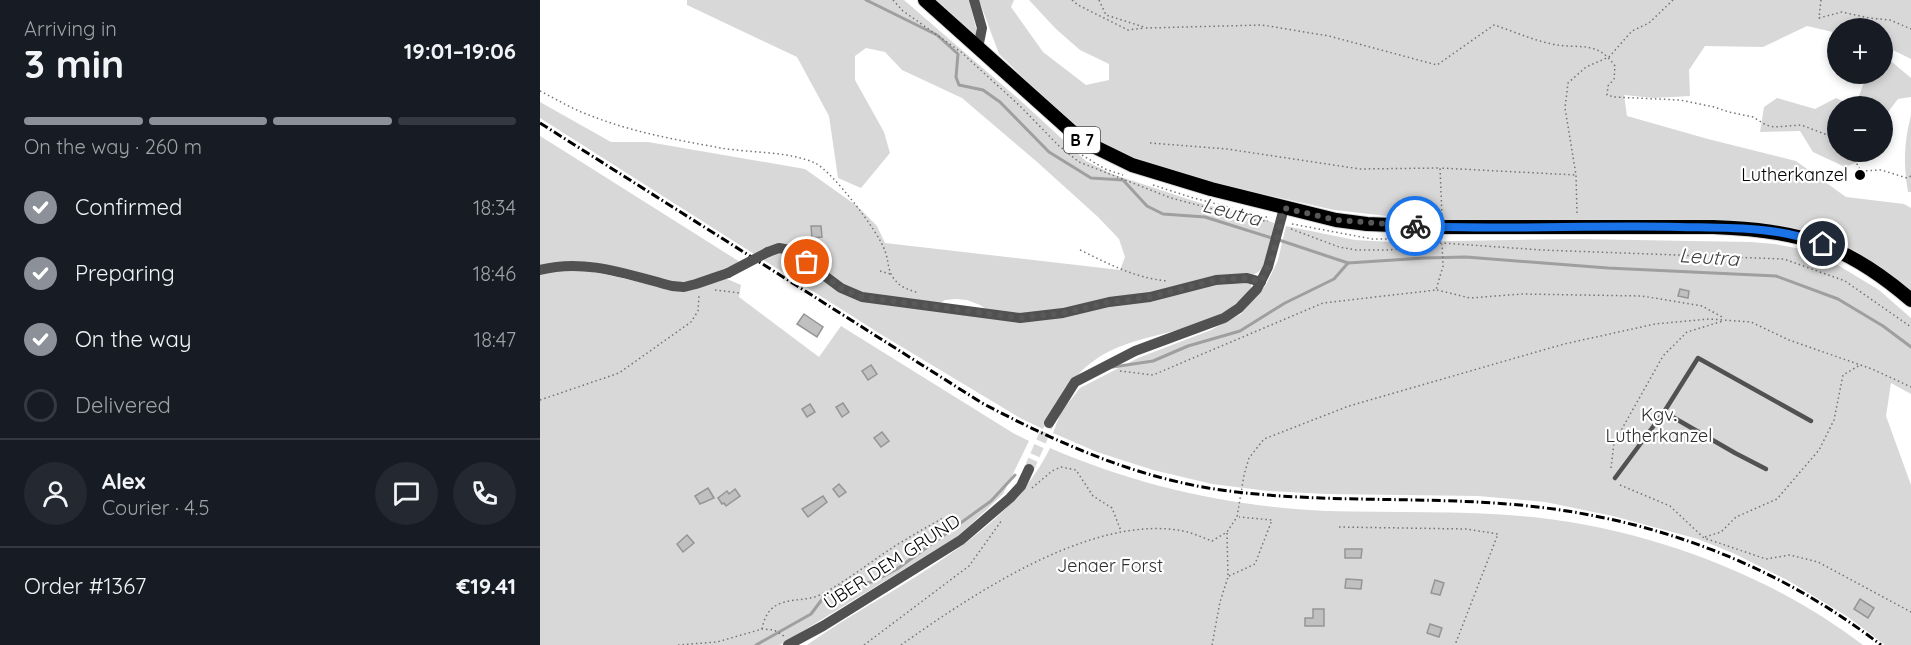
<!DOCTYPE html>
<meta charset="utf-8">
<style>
body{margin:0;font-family:Quicksand,sans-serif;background:#242831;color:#f1f3f6;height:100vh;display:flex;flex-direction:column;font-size:22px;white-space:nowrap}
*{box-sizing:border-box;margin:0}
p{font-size:20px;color:#9ea1a6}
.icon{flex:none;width:33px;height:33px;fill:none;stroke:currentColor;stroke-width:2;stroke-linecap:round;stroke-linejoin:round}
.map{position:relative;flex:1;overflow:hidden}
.panel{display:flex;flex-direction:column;background:#171b24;width:540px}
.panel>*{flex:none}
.controls{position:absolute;left:1287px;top:18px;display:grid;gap:12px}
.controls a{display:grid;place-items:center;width:66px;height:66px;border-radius:50%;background:#171b24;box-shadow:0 3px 9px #0003;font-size:30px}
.pin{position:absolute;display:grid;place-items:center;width:51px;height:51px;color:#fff;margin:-26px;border:3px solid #fff;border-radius:50%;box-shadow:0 2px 6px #0007}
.courier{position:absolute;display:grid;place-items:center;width:60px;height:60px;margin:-30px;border:4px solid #1a73e8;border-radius:50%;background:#fff;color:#222;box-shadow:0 2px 8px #0007}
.headline em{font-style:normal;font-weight:700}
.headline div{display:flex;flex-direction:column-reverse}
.headline{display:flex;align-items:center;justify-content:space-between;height:102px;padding:0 24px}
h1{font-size:39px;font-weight:700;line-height:45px}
.bar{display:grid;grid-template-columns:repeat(4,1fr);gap:9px 6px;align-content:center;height:72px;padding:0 24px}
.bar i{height:8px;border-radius:4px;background:#363941}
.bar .current{background:#8c9099}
.bar p{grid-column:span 4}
.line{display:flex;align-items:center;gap:15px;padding:0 24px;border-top:2px solid #363941}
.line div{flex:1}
.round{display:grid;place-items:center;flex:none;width:63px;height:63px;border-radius:32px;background:#242831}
ol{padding:0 24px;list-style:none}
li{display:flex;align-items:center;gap:18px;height:66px}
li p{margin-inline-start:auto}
li .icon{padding:6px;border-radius:50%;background:#8c9099;color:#fff;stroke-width:4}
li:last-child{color:#9ea1a6}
li i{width:33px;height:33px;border:3px solid #363941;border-radius:50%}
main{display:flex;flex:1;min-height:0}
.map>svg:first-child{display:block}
.green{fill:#d8d8d8}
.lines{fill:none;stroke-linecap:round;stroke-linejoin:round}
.stream{stroke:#9f9f9f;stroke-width:3}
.building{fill:#c0c0c0;stroke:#959595;stroke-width:1.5}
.tertiary-tunnel{stroke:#d9d9d9;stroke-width:10;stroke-dasharray:10 5;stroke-linecap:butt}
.primary-casing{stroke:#dbdbdb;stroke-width:16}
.path{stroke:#737373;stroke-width:1.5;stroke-dasharray:1.5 3;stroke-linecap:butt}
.service{stroke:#515151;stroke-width:4.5}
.tertiary{stroke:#515151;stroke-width:10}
.primary{stroke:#000;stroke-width:14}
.rail{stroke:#000;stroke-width:3;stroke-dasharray:9 3 1.5 3;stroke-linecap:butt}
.tertiary-bridge{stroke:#515151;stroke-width:10}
.done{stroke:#595959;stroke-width:6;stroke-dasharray:0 10.8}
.route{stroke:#1a73e8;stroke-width:8}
.poi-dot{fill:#000;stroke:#fff;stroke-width:2}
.labels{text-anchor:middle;stroke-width:4.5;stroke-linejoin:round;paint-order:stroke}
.shield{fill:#fff;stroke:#4c4c4c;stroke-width:1.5}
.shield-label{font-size:16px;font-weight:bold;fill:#000}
.poi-label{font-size:18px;fill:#000;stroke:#fff;text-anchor:end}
.park-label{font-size:18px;fill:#2f2f2f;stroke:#fff}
.street-label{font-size:18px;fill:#000;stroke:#fff}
.water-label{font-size:20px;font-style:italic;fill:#404040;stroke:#fff}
</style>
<main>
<section class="panel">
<div class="headline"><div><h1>3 min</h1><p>Arriving in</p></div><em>19:01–19:06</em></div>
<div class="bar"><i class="current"></i><i class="current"></i><i class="current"></i><i></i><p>On the way · 260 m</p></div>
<ol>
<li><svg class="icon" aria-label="check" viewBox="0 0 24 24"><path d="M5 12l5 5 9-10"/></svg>Confirmed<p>18:34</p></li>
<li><svg class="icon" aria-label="check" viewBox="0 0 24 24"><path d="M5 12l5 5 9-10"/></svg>Preparing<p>18:46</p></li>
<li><svg class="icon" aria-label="check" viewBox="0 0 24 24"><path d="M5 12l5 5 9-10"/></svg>On the way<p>18:47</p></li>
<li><i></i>Delivered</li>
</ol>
<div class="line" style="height:108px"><a class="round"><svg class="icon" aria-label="person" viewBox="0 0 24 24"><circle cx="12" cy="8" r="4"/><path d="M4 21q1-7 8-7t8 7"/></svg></a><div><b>Alex</b><p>Courier · 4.5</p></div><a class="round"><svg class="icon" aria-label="chat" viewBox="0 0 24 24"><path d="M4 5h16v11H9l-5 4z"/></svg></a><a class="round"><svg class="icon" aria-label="phone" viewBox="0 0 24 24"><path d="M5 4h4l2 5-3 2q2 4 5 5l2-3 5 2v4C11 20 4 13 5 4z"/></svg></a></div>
<div class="line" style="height:78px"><div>Order #1367</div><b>€19.41</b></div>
</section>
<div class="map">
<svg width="1371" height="645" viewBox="0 0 1371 645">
<rect width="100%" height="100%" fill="#fff"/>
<g class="green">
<path d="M147 0H364L482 102 546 161 572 174 663 204 724 219 734 223C732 240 730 268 713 275L506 314 451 313 440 305 427 300 416 299 405 300 397 305 312 292 258 252 214 254 0 118V102L71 142H108L265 169 317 206 337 226 345 243 580 270 585 257 579 239 558 217 496 161 422 98 362 70 345 52 326 48 315 56V80L344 132 350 153 321 188 298 178 289 116 257 57 147 5Z"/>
<path d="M393 0H429L438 36 436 37Z"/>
<path d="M439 0H474L471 7 503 52 546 85 569 80V64L540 50 516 29 489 0H1371V59L1343 45 1342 28H1298L1297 33 1267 26 1223 47 1165 46 1149 70 1150 96 1114 98 1084 95 1087 116 1168 139 1256 161 1306 197 1364 204 1371 208V293L1240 227 1211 222 919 221 847 216 794 210 657 179 590 157 561 143 533 126 459 54Z"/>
<path d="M1343 58 1352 62 1371 78V97L1358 99 1344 117 1342 106H1332L1319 96 1327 74H1342Z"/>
<path d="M1237 98 1275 109 1296 98 1313 106H1298V152H1322L1323 160 1305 167 1273 152 1260 131 1220 132 1224 107Z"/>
<path d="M1371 115V192H1368C1363 163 1364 143 1371 115Z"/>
<path d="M0 136 24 151 200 262 155 281 133 282 60 265 0 267Z"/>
<path d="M746 226 815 240 851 242 1037 239 1211 242 1234 244 1267 250 1291 261 1339 290 1371 318V394L1351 383 1346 416 1371 485V645H1345L1308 617 1249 581 1195 554 1158 539 1073 516 1005 502 938 496 786 494 728 491 672 484 613 470 557 452 513 433 521 412 540 388 598 358 671 330 701 314 726 285 738 260Z"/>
<path d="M245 252 300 290 469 319 658 286 711 283V288C673 338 601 327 555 360 530 377 517 404 503 429L480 418 342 335 222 259 229 255Z"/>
<path d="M35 268 132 289 185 278 201 285 199 297 279 357 301 326 473 433 489 441 463 494 420 535 240 645H0V273Z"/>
<path d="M510 448C598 486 691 507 787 511 859 513 930 510 1001 518 1113 531 1233 576 1323 645H267C347 588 466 540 510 448Z"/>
</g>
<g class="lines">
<g class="stream">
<path d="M326 0 397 35 418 54 416 77 419 85 443 90 460 102 509 152 551 178 583 180 607 206 623 214 665 217 732 238"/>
<path d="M739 240 808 263 884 258 926 257 1068 268 1236 276 1298 299 1343 326 1371 347"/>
<path d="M573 367 613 361 648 346 700 331 745 303 794 279 808 263"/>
<path d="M216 645 271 614 283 598 301 586 332 582 357 569 451 501 475 475"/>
</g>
</g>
<g class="building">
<path d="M271 226H281L282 237 272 238Z"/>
<path d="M1140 289 1149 291 1148 298 1138 296Z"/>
<path d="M264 314 283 327 277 337 257 324Z"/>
<path d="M331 365 337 374 328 380 322 371Z"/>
<path d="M303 403 309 412 302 417 296 407Z"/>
<path d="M270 404 275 412 267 417 262 409Z"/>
<path d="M342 432 349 441 341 447 334 438Z"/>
<path d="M299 484 306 492 299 497 293 489Z"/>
<path d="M168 488 174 498 160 504 155 496Z"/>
<path d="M195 489 200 496 186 506 184 503 182 504 178 498 187 491 189 494Z"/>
<path d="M283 496 287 502 268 517 262 509Z"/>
<path d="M147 535 154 543 143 552 137 544Z"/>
<path d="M805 549H822L821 558H805Z"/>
<path d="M806 579 822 580 821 589 805 588Z"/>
<path d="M895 580 904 583 900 595 891 593Z"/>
<path d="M1320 599 1334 608 1328 618 1314 609Z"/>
<path d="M773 609H784V626H765V618H773Z"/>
<path d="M890 624 902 628 899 637 887 633Z"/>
</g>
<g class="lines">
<path class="tertiary-tunnel" d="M489 469 509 423"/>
<defs>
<path id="primary" d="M385 0 530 130 547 143 592 165 671 189 796 220 827 224 902 227H1173C1258 230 1305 243 1371 300"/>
</defs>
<use href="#primary" class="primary-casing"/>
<g class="path">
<path d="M353 0 363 11 421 52 480 106 518 145 539 162 631 198 714 220 728 221"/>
<path d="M532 0 538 5 588 30 604 28"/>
<path d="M559 0 566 15 607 28 722 25 789 36 897 65 954 25C973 31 992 40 1012 44 1039 50 1056 39 1075 66L1074 79 1068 86 1067 95 1074 97 1140 100 1174 107 1189 112 1213 117 1226 125 1234 127 1261 125 1298 139"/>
<path d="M1281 0 1279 18 1302 12 1329 18 1350 20 1371 29"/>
<path d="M0 91C16 99 32 109 49 115 91 132 137 140 181 148 210 153 248 151 275 163 292 171 339 232 345 251 349 261 347 271 355 280 361 288 370 290 379 293"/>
<path d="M610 143 687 149 820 169 900 168"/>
<path d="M1310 152 1321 171 1341 170 1367 178 1371 176"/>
<path d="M542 155 565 169 583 175"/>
<path d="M613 185 650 197 730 218"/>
<path d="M1037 213 1036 175 1025 108 1028 83 1046 67 1069 57 1092 31 1109 23 1133 0"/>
<path d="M902 215 900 168 1036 175"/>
<path d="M752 224 832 239H887"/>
<path d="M751 229 799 247 816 250H849L902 243 1002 250 1244 259 1305 281 1371 327"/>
<path d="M540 250C569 264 595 278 627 281"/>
<path d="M340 271 350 274"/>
<path d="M175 290 200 293"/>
<path d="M897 290 930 298 982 294 1102 296 1162 306 1184 318"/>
<path d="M580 371 613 375 783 303 896 290 903 266 902 244"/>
<path d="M0 400 79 373 151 322 158 311 159 295"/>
<path d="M1071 468 1074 443 1123 356 1147 332 1183 321"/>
<path d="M1080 485 1130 506 1164 538 1226 559 1250 555 1278 562 1371 612"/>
<path d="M492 488 512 471 521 467 536 470 553 496 572 508 581 531"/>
<path d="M799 527 926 529 958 534 915 645"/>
<path d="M1165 537 1181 532 1196 517 1237 499 1279 450 1294 420 1303 375 1320 365"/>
<path d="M689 576 715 564 732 520 699 517"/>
<path d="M222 629C224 618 229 608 239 604 253 598 267 601 280 595 307 581 330 562 355 546 371 536 387 527 403 518L415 532"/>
<path d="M138 645 177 642 222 629 234 630 244 636"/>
<path d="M324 645 429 566 462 520"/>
<path d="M361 645C432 595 547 517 637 530 649 531 661 537 672 541L687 532 697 517 704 475 709 458 724 439 809 406 1024 344 1115 324 1169 319 1211 322 1249 340 1332 369 1371 387"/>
<path d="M672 645 680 602 688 577 687 533"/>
</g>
<g class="service">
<path d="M1124 412 1195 453 1226 469"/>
<path d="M1075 478 1124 412 1158 358 1271 421"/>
</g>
<g class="tertiary">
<path d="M434 0 442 28 438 48"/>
<path d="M228 252 239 248 250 250 301 288 322 297 480 318 523 313 569 302 610 297 676 280 707 278 721 282"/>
<path d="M0 270C45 258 89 275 132 286L144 287 156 284 188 273"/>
<path d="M509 423 535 382 595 351 684 318 699 308 717 289 728 267 744 208"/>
<path d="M248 645 283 626 421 540 470 498 481 486 489 469"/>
</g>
<use href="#primary" class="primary"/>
<path class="rail" d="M0 123 442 403C514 441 587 474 668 488 768 504 868 496 968 504 1105 515 1232 561 1341 645"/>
<path class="tertiary-bridge" d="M188 273 228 252"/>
</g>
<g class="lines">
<path class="done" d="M267 262 301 288 322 297 480 318 524 313 569 302 610 297 676 280 707 278 721 282 732 258 744 208 796 220 875 226"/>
<path class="route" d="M875 226C963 230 1051 225 1139 227 1188 228 1237 226 1283 244"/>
</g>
<circle class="poi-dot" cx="1320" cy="175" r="6"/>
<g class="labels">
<rect class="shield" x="524" y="127" width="36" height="26" rx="4.5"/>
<g class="shield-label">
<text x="542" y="146">B 7</text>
</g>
<g class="poi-label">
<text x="1308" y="181">Lutherkanzel</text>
</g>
<g class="park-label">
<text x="1119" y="421">Kgv.<tspan x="1119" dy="21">Lutherkanzel</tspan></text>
<text x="570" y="572">Jenaer Forst</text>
</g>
<g class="street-label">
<text transform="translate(352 562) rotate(-33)" y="6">ÜBER DEM GRUND</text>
</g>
<g class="water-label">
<text transform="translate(692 212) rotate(15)" y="7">Leutra</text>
<text transform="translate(1169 257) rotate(4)" y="7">Leutra</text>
</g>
</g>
</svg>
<div class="controls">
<a>+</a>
<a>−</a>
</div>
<div class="pin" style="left:267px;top:262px;background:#ea580c"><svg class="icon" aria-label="bag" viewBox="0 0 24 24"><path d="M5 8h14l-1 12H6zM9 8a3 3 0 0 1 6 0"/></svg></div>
<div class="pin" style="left:1283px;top:244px;background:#1f2937"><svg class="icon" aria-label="home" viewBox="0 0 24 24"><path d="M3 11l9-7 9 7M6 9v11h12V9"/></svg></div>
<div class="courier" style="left:875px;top:226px"><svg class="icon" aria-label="bike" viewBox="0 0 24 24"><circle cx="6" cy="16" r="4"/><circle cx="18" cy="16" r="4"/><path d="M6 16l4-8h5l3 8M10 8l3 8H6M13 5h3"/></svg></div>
</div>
</main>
